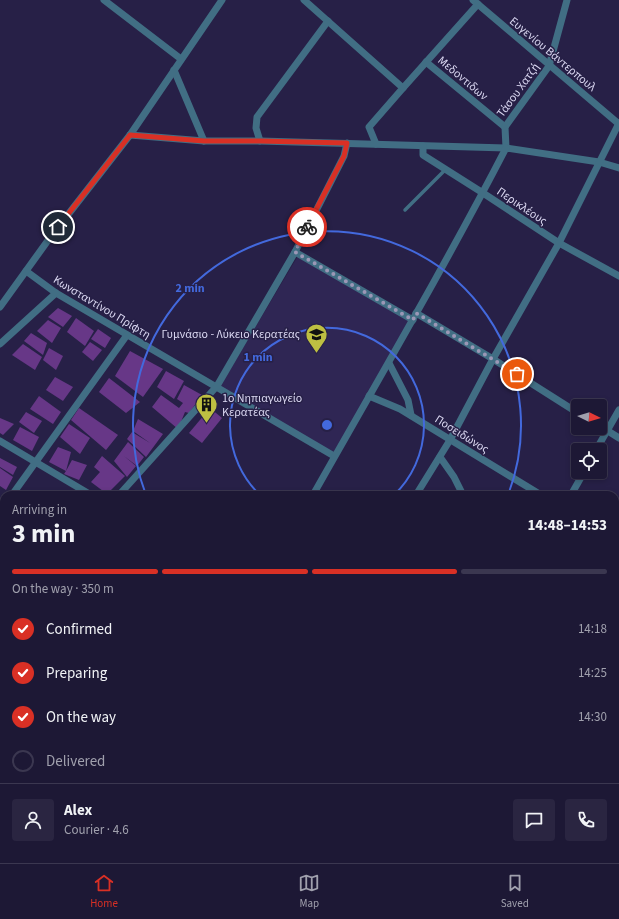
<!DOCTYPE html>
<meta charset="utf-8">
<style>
body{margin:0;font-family:"Source Sans 3",sans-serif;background:#2a2541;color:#f1f3f6;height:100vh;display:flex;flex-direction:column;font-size:15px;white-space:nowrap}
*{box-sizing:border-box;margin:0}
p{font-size:13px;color:#a0a0ad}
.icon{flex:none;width:22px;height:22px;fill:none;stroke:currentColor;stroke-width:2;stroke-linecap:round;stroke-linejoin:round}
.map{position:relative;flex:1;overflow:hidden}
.panel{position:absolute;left:0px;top:491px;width:619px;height:372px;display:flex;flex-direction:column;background:#1d1835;border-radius:12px 12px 0 0;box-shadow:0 2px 6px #0003,0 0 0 1px #3b3750}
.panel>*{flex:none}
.needle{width:26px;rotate:95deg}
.buttons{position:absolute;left:571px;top:399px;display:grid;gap:8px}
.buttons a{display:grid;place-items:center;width:36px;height:36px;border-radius:4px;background:#1d1835;box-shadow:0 2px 6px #0003,0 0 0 1px #3b3750;font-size:20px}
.pin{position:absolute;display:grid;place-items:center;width:34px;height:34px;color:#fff;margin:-17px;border:2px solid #fff;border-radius:50%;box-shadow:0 1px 4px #0007}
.courier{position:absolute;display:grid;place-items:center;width:40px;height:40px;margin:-20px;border:3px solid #d93025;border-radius:50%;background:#fff;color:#222;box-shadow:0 1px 5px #0007}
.summary em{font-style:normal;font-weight:700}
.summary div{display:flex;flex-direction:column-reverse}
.summary{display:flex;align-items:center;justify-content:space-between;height:68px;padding:0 12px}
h1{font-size:26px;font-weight:700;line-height:30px}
.bar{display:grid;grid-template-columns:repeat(4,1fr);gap:6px 4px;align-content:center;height:48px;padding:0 12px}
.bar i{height:5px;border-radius:3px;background:#3b3750}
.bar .active{background:#d93025}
.bar p{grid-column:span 4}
.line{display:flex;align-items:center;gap:10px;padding:0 12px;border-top:1px solid #3b3750}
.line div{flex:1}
.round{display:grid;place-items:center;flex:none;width:42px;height:42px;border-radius:4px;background:#2a2541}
ol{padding:0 12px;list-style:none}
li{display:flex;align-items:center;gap:12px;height:44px}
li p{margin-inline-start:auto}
li .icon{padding:4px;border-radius:50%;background:#d93025;color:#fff;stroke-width:4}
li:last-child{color:#a0a0ad}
li i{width:22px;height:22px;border:2px solid #3b3750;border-radius:50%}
.menu{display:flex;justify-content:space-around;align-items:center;height:56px;border-top:1px solid #3b3750;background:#1d1835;font-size:11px;color:#a0a0ad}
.menu a{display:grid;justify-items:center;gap:2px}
.menu .active{color:#d93025}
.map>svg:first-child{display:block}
.built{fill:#2f2654}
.building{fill:#673787}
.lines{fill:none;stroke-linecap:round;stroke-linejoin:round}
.lane{stroke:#416e84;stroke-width:3.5}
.street{stroke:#416e84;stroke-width:7}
.done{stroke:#9b97b6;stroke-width:4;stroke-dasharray:0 7.2}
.route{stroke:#d93025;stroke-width:5}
.ring{fill:none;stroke:#4369dd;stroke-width:2}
.labels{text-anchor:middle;stroke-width:3;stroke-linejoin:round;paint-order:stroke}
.street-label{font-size:12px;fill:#dad7f1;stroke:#272047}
.poi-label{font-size:12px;fill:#dad7f1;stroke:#272047;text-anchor:end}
.centre{fill:#4369dd;stroke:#272047;stroke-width:2}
.ring-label{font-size:12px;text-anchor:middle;font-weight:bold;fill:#4369dd;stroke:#272047;stroke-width:3;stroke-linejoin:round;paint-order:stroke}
</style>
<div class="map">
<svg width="619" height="863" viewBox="0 0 619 863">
<rect width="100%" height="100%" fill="#272047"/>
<path class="built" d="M298 256 411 320 336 456 219 388Z"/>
<g class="building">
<path d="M58 308 72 316 63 327 48 317Z"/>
<path d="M76 318 94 331 85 346 67 332Z"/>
<path d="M48 320 61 328 52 343 37 331Z"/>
<path d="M98 329 111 338 105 348 91 339Z"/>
<path d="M31 333 47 343 43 355 24 341Z"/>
<path d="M90 342 102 350 93 361 82 352Z"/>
<path d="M23 344 42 357 35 370 12 355Z"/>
<path d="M49 348 63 356 56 370 43 360Z"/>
<path d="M130 351 163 369 143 397 115 376Z"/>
<path d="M166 371 184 381 174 399 157 387Z"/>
<path d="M55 377 73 387 63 401 46 390Z"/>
<path d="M109 378 140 402 126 413 99 392Z"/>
<path d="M184 385 202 395 189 413 185 412 178 429 152 407 161 395 179 408 183 403 177 399Z"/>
<path d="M39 396 61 412 53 424 30 409Z"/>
<path d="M79 408 118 435 106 450 71 420Z"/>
<path d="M210 408 222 418 202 443 189 433Z"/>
<path d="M26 412 42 421 34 433 19 422Z"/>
<path d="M0 418 14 424 3 435 0 433Z"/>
<path d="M138 419 163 434 146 457 127 439 132 432 150 443 133 431Z"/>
<path d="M69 424 90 438 80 454 60 437Z"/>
<path d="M20 427 39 437 32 451 13 440Z"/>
<path d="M128 442 144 457 137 466 124 456 136 466 127 477 114 461Z"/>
<path d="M58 447 71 452 66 471 72 460 87 465 79 480 64 474 66 471 49 462Z"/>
<path d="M102 456 125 476 107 494 91 482 100 472 94 467Z"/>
<path d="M0 458 17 467 13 475 0 467Z"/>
<path d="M0 468 13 477 6 490 0 486Z"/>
</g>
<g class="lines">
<path class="lane" d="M405 210 446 169"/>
<g class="street">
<path d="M104 0 181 59"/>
<path d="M304 0 403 88 369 127 376 144"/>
<path d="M473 0 619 124"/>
<path d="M426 62 505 127"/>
<path d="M174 70 204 141"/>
<path d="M403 88 478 4"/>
<path d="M130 135 204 141H260L506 148 599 162 619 168"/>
<path d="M260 141 256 128 257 117 328 21"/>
<path d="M423 146V155L483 193 559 243 619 276"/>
<path d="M506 148 505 127 549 66 567 0"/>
<path d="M295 252 413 320"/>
<path d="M26 271 56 293 334 456"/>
<path d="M0 307 49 239 130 135 222 0"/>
<path d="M416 313 493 359 578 413"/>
<path d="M0 344 56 293"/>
<path d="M389 363 408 400 411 415"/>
<path d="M369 396 400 409 541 495"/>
<path d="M600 426 619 438"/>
<path d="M0 441 91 495"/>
<path d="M596 450 619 410"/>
<path d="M440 457 454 477 463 495"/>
<path d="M12 495 127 335"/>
<path d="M119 495 217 386 295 252 344 156 347 143"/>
<path d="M313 495C378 380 445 266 506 148"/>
<path d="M416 495 450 440 493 359 559 243 619 123"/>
<path d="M571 495 584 472"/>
<path d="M0 512 4 506"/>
<path d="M615 538 619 540"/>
<path d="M0 592 4 594"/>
<path d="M615 634 619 636"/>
<path d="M0 667 4 661"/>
<path d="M615 739 619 727"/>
<path d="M0 774 4 777"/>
<path d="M0 792 4 795"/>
<path d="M615 835 619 836"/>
<path d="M0 840 4 834"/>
<path d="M76 859 80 863"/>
<path d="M98 859 103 863"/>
<path d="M231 859 236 863"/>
<path d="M458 859 472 863"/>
<path d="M203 863 205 859"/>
<path d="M322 863 326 859"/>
<path d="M509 863 512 859"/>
<path d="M581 863 582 859"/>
</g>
</g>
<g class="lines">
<path class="done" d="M307 227 295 252 413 320 416 313 517 374"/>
<path class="route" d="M58 227 130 135 204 141H260L347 143 344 156 307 227"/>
</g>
<g class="ring">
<path d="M260 495A97 97 0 1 1 394 495"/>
<path d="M146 495A194 194 0 1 1 508 495"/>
</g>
<defs>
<symbol id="school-pin" viewBox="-11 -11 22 30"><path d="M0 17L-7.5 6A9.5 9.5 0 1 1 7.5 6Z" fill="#bebf42" stroke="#272047"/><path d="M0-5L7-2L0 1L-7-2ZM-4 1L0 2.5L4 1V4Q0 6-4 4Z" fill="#111"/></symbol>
<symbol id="building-pin" viewBox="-11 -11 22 30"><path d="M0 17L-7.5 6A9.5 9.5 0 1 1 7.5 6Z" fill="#bebf42" stroke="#272047"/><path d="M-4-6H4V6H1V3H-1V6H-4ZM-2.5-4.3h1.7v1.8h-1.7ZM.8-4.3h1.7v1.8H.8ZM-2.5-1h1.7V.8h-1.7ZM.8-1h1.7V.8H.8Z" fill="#111"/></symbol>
</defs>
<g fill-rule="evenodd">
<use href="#school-pin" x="304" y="322" width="25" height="34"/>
<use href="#building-pin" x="194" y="392" width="25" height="34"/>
</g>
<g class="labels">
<g class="street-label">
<text transform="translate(553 54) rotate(40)" y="4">Ευγενίου Βάντερπουλ</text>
<text transform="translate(463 78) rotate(40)" y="4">Μεδοντιδων</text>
<text transform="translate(518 90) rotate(-54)" y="4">Τάσου Χατζή</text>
<text transform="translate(522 206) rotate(34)" y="4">Περικλέους</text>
<text transform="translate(102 307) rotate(31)" y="4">Κωνσταντίνου Πρίφτη</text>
<text transform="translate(462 434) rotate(32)" y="4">Ποσειδώνος</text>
</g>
<g class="poi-label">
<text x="300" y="338">Γυμνάσιο - Λύκειο Κερατέας</text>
<text x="222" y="402" text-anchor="start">1ο Νηπιαγωγείο<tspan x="222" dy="14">Κερατέας</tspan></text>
</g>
</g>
<circle cx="327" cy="425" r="6" class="centre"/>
<g class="ring-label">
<text x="190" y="292">2 min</text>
<text x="258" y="361">1 min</text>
</g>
</svg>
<div class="buttons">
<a><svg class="needle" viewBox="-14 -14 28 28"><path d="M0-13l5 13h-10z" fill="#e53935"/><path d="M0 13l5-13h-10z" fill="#a0a0ad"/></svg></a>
<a><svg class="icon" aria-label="locate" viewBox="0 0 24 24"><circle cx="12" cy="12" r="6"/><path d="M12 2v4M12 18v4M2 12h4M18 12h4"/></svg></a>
</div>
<div class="pin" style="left:517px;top:374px;background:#ea580c"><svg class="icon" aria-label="bag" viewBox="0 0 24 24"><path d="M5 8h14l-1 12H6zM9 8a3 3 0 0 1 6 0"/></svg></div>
<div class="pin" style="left:58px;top:227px;background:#1f2937"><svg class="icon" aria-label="home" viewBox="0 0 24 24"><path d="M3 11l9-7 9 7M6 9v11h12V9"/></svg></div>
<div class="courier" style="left:307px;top:227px"><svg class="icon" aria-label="bike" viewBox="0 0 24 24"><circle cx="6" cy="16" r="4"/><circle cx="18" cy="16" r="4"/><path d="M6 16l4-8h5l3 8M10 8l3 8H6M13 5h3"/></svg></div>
<section class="panel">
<div class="summary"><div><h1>3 min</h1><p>Arriving in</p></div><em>14:48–14:53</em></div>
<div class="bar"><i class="active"></i><i class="active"></i><i class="active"></i><i></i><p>On the way · 350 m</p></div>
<ol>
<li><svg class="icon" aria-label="check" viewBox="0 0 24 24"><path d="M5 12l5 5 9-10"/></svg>Confirmed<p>14:18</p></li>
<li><svg class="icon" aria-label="check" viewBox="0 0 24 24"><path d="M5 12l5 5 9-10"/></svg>Preparing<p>14:25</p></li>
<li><svg class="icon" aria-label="check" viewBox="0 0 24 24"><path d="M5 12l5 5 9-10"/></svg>On the way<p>14:30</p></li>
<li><i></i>Delivered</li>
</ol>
<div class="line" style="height:72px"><a class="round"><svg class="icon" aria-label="person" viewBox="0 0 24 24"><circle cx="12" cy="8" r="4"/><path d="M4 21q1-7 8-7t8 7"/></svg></a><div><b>Alex</b><p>Courier · 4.6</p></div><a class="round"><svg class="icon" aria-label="chat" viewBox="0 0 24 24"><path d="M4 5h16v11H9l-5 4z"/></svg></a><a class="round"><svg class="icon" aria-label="phone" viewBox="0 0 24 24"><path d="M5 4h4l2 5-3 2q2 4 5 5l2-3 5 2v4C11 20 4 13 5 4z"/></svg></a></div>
</section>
</div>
<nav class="menu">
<a class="active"><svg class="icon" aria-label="home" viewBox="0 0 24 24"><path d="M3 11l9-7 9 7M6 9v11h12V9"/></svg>Home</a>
<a><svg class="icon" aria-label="map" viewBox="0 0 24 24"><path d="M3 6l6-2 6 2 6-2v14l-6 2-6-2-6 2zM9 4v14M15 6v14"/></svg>Map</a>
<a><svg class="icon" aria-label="saved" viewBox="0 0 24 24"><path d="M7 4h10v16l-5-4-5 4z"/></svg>Saved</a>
</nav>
